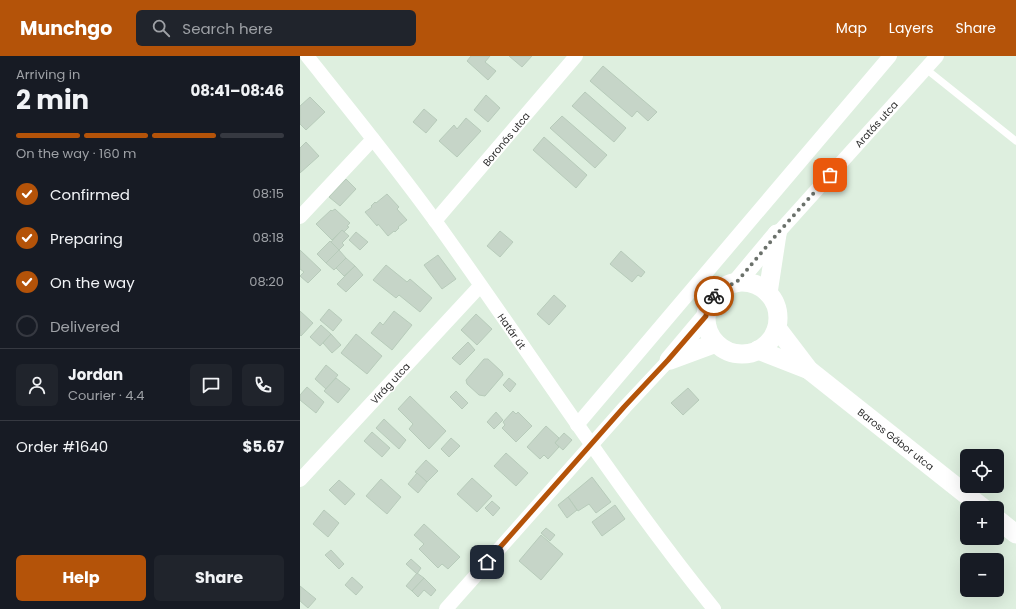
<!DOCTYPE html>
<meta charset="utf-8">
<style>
body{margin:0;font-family:Poppins,sans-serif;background:#20242c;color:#f1f3f6;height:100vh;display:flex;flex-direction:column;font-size:15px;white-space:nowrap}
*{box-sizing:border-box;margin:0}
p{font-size:13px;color:#9ea1a6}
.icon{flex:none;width:22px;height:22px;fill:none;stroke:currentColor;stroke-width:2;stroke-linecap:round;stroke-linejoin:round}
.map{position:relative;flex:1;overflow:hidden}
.drawer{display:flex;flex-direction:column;background:#171b24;width:300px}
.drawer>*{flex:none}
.fabs{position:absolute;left:660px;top:393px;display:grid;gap:8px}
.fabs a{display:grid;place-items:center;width:44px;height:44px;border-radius:6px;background:#171b24;box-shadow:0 4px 16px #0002;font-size:20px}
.pin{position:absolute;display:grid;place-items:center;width:34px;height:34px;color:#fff;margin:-17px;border-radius:8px;box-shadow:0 2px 6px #0006}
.courier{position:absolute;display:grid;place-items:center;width:40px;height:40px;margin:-20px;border:3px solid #b45309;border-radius:50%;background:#fff;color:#222;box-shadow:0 1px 5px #0007}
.summary em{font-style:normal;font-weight:700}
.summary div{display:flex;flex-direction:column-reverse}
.summary{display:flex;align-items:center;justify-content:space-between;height:68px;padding:0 16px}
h1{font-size:26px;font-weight:700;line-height:30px}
.bar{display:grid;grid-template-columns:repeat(4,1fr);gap:6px 4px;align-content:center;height:48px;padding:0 16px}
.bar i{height:5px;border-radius:3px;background:#363941}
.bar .selected{background:#b45309}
.bar p{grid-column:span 4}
.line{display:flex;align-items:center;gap:10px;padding:0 16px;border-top:1px solid #363941}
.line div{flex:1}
.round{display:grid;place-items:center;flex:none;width:42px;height:42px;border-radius:6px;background:#20242c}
ol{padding:0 16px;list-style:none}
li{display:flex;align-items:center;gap:12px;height:44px}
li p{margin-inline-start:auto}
li .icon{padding:4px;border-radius:50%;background:#b45309;color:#fff;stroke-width:4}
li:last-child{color:#9ea1a6}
li i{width:22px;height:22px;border:2px solid #363941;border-radius:50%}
.primary-button{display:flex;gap:8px;margin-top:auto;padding:8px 16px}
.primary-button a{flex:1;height:46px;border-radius:6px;background:#b45309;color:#fff;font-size:16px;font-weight:700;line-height:46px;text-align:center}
.primary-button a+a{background:#20242c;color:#f1f3f6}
header{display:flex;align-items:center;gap:24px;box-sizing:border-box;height:56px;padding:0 20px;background:#b45309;color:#fff}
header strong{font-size:19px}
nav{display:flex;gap:22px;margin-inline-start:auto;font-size:14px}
.search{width:280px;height:36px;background:#20242c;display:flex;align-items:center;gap:10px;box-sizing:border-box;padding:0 14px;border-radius:6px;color:#9ea1a6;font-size:15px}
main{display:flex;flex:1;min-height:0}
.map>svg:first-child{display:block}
.building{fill:#c6d5c8;stroke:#b7cbba}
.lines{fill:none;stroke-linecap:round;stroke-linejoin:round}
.lane{stroke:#fff;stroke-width:7}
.street{stroke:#fff;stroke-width:14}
.secondary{stroke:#fff;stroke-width:19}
.done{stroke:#6b716b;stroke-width:4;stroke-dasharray:0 7.2}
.route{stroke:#b45309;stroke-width:5}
.labels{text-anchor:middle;stroke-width:3;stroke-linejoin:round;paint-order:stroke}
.street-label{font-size:10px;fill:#2d2d2d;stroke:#fff}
</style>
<header>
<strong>Munchgo</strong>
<div class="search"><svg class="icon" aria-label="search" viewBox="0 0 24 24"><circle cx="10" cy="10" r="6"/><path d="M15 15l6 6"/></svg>Search here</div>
<nav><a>Map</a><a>Layers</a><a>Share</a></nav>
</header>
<main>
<section class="drawer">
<div class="summary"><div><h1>2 min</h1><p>Arriving in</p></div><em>08:41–08:46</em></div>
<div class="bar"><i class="selected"></i><i class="selected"></i><i class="selected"></i><i></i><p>On the way · 160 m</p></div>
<ol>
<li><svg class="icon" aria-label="check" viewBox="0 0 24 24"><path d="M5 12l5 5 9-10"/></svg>Confirmed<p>08:15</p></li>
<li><svg class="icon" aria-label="check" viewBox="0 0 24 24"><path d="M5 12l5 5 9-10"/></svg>Preparing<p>08:18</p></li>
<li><svg class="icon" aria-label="check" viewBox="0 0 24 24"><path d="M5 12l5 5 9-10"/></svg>On the way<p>08:20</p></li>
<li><i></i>Delivered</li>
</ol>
<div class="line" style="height:72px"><a class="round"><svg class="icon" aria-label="person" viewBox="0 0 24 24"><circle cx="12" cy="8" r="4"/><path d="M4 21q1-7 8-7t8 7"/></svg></a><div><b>Jordan</b><p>Courier · 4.4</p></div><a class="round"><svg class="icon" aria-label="chat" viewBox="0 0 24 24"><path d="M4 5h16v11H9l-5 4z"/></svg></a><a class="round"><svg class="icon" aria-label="phone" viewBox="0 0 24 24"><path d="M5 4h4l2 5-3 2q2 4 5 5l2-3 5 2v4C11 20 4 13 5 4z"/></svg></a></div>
<div class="line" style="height:52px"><div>Order #1640</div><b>$5.67</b></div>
<div class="primary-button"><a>Help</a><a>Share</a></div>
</section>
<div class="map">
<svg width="716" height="553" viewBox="0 0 716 553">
<rect width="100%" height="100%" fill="#deefdf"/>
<g class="building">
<path d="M171 0H190L185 6 196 15 188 24 167 5Z"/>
<path d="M209 0H232L222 11Z"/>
<path d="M303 10 357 56 348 65 337 55 332 61 290 25Z"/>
<path d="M285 36 326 72 314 86 272 50Z"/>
<path d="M186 39 200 52 188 66 174 54Z"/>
<path d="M10 41 25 56 6 74 0 68V50Z"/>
<path d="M124 53 137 64 126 77 113 66Z"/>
<path d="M262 60 307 99 295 112 250 72Z"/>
<path d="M166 62 181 75 157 101 139 85 154 69 157 73Z"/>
<path d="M244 81 287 119 276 132 233 94Z"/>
<path d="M6 86 19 100 0 117V92Z"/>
<path d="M46 123 56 133 40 150 29 141Z"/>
<path d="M87 138 99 151 97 153 107 164 98 171 99 172 95 176 94 175 88 180 78 168 77 170 65 156 72 151 71 150 75 146 76 147Z"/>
<path d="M35 153 50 167 47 170 49 171 44 176 42 174 32 184 16 168 31 154 32 155Z"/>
<path d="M42 174 49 180 42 187 44 189 39 194 31 186Z"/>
<path d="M200 175 213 186 200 201 187 190Z"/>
<path d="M56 176 68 186 60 194 49 184Z"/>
<path d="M30 185 39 194 26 207 17 198Z"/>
<path d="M0 194 21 214 8 227 0 220 4 216 0 213Z"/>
<path d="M39 194 46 202 34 214 26 207Z"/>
<path d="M321 195 345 216 341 221 338 219 332 226 310 208Z"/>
<path d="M138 199 156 223 142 233 124 209Z"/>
<path d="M46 202 55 210 44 220 36 212Z"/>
<path d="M86 209 107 226 110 223 132 242 120 256 99 239 96 242 73 224Z"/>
<path d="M55 210 63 219 46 236 37 228Z"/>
<path d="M254 239 266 250 249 269 237 258Z"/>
<path d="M29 253 42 264 33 275 20 264Z"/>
<path d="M0 255 13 267 1 280 0 279Z"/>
<path d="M94 255 112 269 92 294 71 277 80 266 83 269Z"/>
<path d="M176 258 192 273 177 289 161 274Z"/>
<path d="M21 269 31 278 20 290 10 281Z"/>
<path d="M31 278 41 289 32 297 23 287Z"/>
<path d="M56 278 82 300 67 318 41 297Z"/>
<path d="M168 286 175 294 160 309 152 302Z"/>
<path d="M184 303H188L202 316 203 319 185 340 179 339 167 328 166 324Z"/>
<path d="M26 309 38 319 26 333 15 323Z"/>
<path d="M36 322 50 333 38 347 24 335Z"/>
<path d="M209 322 216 328 210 336 203 329Z"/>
<path d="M7 331 24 346 16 357 0 344V339Z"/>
<path d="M388 332 399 344 383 359 371 347Z"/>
<path d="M156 335 168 347 162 353 150 341Z"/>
<path d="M110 340 146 375 129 393 109 373 113 368 98 353Z"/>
<path d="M213 355 216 358 218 356 232 370 216 386 202 372 205 369 203 366Z"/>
<path d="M196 356 203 364 194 373 187 366Z"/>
<path d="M84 363 106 384 99 393 76 372Z"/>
<path d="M246 370 259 382 255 387 259 391 248 403 244 399 240 403 227 391Z"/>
<path d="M72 376 90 392 82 401 64 385Z"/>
<path d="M264 377 272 384 263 394 255 387Z"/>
<path d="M151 382 160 390 149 401 141 393Z"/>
<path d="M206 397 228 417 216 430 194 410Z"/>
<path d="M126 404 138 415 127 426 115 416Z"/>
<path d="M117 417 127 426 118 437 108 428Z"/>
<path d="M292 421 311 446 296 457 289 448 278 455 268 441Z"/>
<path d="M172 422 192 440 177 456 157 438Z"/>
<path d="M81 423 101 441 87 458 66 440Z"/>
<path d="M39 424 55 438 45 449 29 434Z"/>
<path d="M268 441 277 454 267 462 258 449Z"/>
<path d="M192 445 200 452 193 460 185 452Z"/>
<path d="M315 449 325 463 302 480 292 466Z"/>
<path d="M24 454 39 467 28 481 13 468Z"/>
<path d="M124 468 160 501 148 513 142 508 138 512 119 493 124 488 114 479Z"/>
<path d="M246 472 255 479 250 485 241 477Z"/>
<path d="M241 479 263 498 241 524 219 505Z"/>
<path d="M31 494 44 508 39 513 25 499Z"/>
<path d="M111 503 121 512 117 518 106 508Z"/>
<path d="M117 517 124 522 112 535 106 530Z"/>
<path d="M52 521 63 531 56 539 45 529Z"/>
<path d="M124 522 136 534 131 540 124 534 118 541 112 535Z"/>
<path d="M0 530 16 543 8 552 0 545Z"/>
</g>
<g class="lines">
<path class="lane" d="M626 13 716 85"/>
<g class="street">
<path d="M7 0C51 55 95 109 136 166 229 295 314 429 414 553"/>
<path d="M0 161 73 83"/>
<path d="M135 165 276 0"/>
<path d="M477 178 637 0"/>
<path d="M277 369 590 0"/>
<path d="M0 424 180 230"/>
<path d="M146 553 325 351 369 304"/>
</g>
<g class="secondary">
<circle cx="442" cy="262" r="36"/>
<path d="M436 227 477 178"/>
<path d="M468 237 477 178"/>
<path d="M477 272 509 314 683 452"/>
<path d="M458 294 509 314"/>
<path d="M369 304 406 260"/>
<path d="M370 304 416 287"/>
<path d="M697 463 716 478"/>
</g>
</g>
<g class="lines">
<path class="done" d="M414 240C420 233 427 229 436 227L477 178 530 119"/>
<path class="route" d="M187 506 324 351 368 304 406 260 407 252 414 240"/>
</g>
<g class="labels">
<g class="street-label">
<text transform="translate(576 68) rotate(-48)" y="4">Aratás utca</text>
<text transform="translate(206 83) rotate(-50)" y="4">Boronás utca</text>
<text transform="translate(212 275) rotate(55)" y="4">Határ út</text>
<text transform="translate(90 327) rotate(-47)" y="4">Virág utca</text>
<text transform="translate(596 383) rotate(38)" y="4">Baross Gábor utca</text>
</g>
</g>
</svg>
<div class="fabs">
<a><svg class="icon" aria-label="locate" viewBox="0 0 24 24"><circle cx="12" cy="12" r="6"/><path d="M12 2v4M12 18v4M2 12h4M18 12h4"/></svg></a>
<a>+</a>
<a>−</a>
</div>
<div class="pin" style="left:530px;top:119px;background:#ea580c"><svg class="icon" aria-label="bag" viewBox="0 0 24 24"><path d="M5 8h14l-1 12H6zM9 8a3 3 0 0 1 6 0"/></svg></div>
<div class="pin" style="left:187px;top:506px;background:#1f2937"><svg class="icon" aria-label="home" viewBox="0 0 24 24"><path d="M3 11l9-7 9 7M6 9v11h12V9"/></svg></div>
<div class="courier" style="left:414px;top:240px"><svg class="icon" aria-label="bike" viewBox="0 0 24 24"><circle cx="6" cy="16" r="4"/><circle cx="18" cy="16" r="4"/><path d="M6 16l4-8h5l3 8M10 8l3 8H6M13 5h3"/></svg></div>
</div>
</main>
